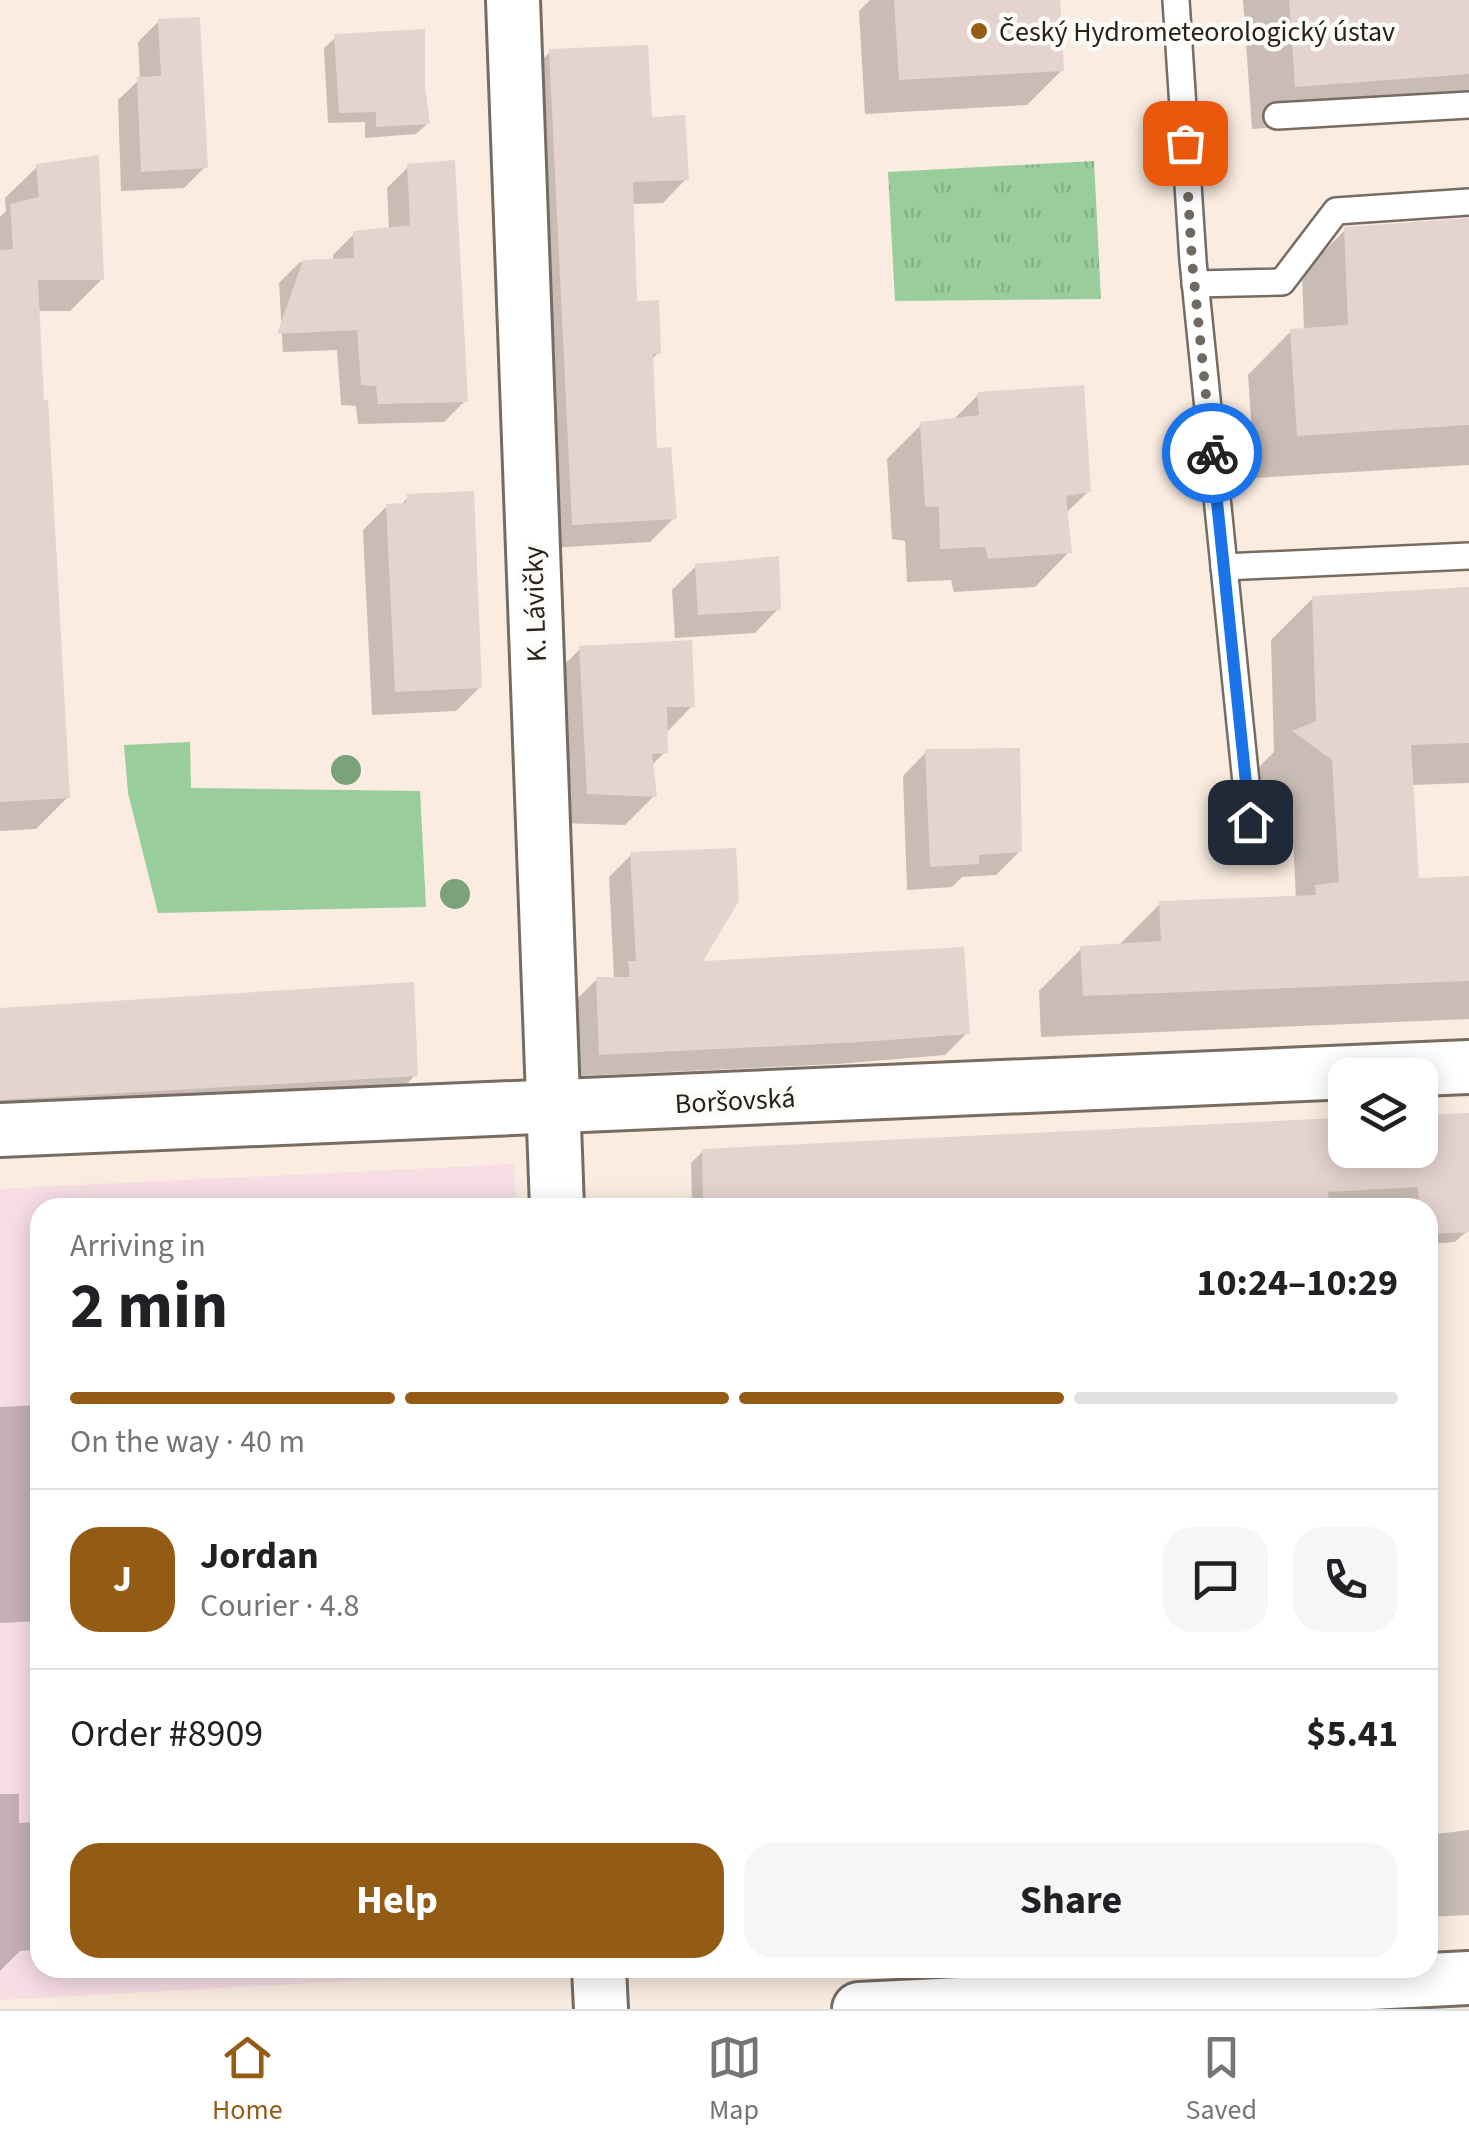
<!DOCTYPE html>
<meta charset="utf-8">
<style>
body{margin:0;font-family:"Source Sans 3",sans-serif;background:#f6f6f6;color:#202124;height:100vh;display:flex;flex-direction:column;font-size:38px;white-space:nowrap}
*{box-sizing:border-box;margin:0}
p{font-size:32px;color:#757577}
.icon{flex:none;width:55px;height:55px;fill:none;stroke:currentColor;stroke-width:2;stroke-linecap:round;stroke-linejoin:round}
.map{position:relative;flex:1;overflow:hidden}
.details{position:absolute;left:30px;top:1198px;width:1408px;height:780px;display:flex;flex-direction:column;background:#fff;border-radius:30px;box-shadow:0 5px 25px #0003}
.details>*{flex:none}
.tools{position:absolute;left:1328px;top:1058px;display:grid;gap:20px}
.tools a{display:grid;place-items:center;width:110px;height:110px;border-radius:20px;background:#fff;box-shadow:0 5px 25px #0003;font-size:50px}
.pin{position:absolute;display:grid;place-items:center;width:85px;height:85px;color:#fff;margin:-42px;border-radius:20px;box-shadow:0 5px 15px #0006}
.courier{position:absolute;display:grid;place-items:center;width:100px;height:100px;margin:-50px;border:8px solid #1a73e8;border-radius:50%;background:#fff;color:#222;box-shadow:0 2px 12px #0007}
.headline em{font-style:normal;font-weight:700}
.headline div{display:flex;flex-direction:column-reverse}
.headline{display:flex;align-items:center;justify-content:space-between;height:170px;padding:0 40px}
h1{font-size:65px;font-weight:700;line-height:75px}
.bar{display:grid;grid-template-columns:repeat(4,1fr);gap:15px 10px;align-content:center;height:120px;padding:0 40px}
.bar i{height:12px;border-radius:8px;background:#e0e0e0}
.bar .selected{background:#935b14}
.bar p{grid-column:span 4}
.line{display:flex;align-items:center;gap:25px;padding:0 40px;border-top:2px solid #e0e0e0}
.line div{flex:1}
.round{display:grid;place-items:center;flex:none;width:105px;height:105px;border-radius:30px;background:#f6f6f6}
.button{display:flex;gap:20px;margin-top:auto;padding:20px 40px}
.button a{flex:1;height:115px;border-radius:30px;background:#935b14;color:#fff;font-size:40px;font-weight:700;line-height:115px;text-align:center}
.button a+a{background:#f6f6f6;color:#202124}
.dock{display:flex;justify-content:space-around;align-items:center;height:140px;border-top:2px solid #e0e0e0;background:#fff;font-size:28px;color:#757577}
.dock a{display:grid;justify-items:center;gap:5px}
.dock .selected{color:#935b14}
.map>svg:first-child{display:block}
.education{fill:#f7dde4}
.grass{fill:url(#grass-tufts)}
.park{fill:#99ce9c}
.shadow{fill:#0003}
.building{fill:#e5d3d0}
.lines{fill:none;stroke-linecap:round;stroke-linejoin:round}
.lane-casing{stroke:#776c62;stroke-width:30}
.street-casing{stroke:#776c62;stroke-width:58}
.lane{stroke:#fff;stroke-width:25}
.street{stroke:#fff;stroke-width:52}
.tree{fill:#7ca27a}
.done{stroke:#706962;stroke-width:10;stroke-dasharray:0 18}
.route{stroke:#1a73e8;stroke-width:12}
.poi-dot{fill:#935b14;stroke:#fefcf9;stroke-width:4}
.labels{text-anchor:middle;stroke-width:9;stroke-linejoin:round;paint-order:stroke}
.poi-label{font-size:28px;fill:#26221e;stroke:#fefcf9;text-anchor:start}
.street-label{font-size:28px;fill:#26221e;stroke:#fefcf9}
</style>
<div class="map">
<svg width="1469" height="2009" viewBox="0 0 1469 2009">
<defs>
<pattern id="grass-tufts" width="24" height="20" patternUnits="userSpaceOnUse" patternTransform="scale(2.5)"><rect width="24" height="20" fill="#99ce9c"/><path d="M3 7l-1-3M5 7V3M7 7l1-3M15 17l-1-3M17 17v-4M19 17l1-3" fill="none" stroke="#84b186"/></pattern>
</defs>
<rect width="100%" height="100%" fill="#faece1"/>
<path class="education" d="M514 1164 516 1207 40 1208V1968H551V1970L0 2000V1189Z"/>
<path class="grass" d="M1094 161 1101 299 895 301 888 172Z"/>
<path class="park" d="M190 742 191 788 420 791 426 907 158 913 128 793 124 745Z"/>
<g class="shadow">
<path d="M870 0H1058L1062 70 1027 105 865 114 859 11Z"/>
<path d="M1243 0H1469V114L1252 129Z"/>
<path d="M159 21 205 167 184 188 121 191 118 100 140 79 138 42Z"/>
<path d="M336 37 422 87 428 123 416 134 365 138V122L328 123 324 48Z"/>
<path d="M550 52 650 120 686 179 663 203 632 204 635 304 658 353 650 361 654 450 674 518 650 542 549 548 526 75Z"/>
<path d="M37 167 102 279 70 311H37L68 797 36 829 0 831V217L6 211 5 198Z"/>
<path d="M408 167 465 401 444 422 358 424 356 406 341 405 337 350 283 352 279 283 300 262 333 261V255L354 234 389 230 387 188Z"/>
<path d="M1469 221V465L1255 478 1248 375 1291 331H1304L1302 273 1346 229Z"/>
<path d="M978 395 1089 491 1065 514 1069 552 1035 587 954 592 951 580 907 582 905 541 892 539 887 459 922 424 952 421Z"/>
<path d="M408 497 480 687 456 711 372 715 363 530 387 506H400Z"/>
<path d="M696 566 778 609 755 633 675 638 672 590Z"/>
<path d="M1469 590V783L1411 785 1417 881 1469 878V1019L1041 1037 1039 991 1081 949 1118 946 1160 904 1296 898 1291 802 1252 774 1274 752 1271 640 1313 598Z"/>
<path d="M580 649 692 706 665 734V752L651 766 654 796 625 825 559 823 551 678Z"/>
<path d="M926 752 1020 851 996 875 962 877 952 887 907 890 903 776Z"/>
<path d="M631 855 698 964 967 1033 945 1055 838 1064 578 1076 575 1001 597 979H614L609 877Z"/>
<path d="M0 1011 415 1075 404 1087 0 1112Z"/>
<path d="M1469 1116 1467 1231 1455 1242 1428 1244V1208H692L691 1163 703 1151 1345 1122V1150H1420V1119Z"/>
<path d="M470 1201V1208H363Z"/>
<path d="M40 1405V1621L0 1623V1407Z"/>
<path d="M0 1794H19V1823L40 1822V1950L20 1951 0 1971Z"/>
<path d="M1469 1830V1915L1428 1917V1835Z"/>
<path d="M761 1968H809L761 1972Z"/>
</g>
<g class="building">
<path d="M894 0H1060L1064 71 899 80Z"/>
<path d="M1289 0H1469V74L1295 87Z"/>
<path d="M200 17 208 168 141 172 137 77 161 76 158 19Z"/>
<path d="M425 29V87L430 124 376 127V112L339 113 334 34Z"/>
<path d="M648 45 652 117 685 115 689 180 633 182 637 301 659 300 661 354H653L657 448 671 447 677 519 572 525 549 49Z"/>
<path d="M99 155 104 280H38L44 400H48L70 798 0 802V250L13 249 10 204 39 197 36 164Z"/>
<path d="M455 160 468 402 378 404 376 386 361 385 357 330 277 334 303 260 354 258 353 231 410 225 407 164Z"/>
<path d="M1469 218V425L1297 436 1290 329 1348 325 1344 227Z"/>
<path d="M1084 385 1091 492 1066 496 1072 553 988 559 985 547 940 549 939 507 925 506 920 422 979 415 977 392Z"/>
<path d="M474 491 482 688 395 692 386 504 406 503 407 494Z"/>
<path d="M779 556 781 610 698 615 695 564Z"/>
<path d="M1469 587V743L1411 745 1419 878 1469 876V981L1083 996 1080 946 1161 941 1159 901 1316 895 1315 885 1339 882 1332 760 1292 731 1316 721 1312 596Z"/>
<path d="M692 640 695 707H667L668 753 652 754 657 797 587 794 579 646Z"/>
<path d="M1020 748 1022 852 979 855V864L930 867 925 749Z"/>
<path d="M736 848 739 901 703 961 964 947 970 1034 861 1042 599 1055 596 977H630L628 961H636L630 852Z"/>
<path d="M414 982 418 1076 0 1100V1008Z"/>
<path d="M1469 1113V1232L1428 1234V1208H1419L1418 1187 1328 1192 1330 1208H1269V1201L1122 1208H1048V1204L965 1208 703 1205 702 1149 1336 1118 1337 1150H1420V1115Z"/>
</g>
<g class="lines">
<defs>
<g id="lane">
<path d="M1176 0 1193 261 1250 822"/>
<path d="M1277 116 1469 105"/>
<path d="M1195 284 1282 282 1336 211 1469 202"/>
<path d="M1224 567 1469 556"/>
</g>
<g id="street">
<path d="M513 0 557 1208"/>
<path d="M0 1130 1469 1067"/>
<path d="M599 1968 601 2009"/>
<path d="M859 2009 1469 1978"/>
</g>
</defs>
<use href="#lane" class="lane-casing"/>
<use href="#street" class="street-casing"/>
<use href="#lane" class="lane"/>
<use href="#street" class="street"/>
</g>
<g class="tree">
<circle cx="346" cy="770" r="15"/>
<circle cx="455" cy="894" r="15"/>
</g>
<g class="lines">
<path class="done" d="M1185 143 1192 261 1212 453"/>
<path class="route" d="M1212 453 1250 822"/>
</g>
<circle class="poi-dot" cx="979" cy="31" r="10"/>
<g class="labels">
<g class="poi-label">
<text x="999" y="41">Český Hydrometeorologický ústav</text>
</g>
<g class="street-label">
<text transform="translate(534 604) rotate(-92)" y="10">K. Lávičky</text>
<text transform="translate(735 1100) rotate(-3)" y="10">Boršovská</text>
</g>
</g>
</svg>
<div class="tools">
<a><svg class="icon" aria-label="layers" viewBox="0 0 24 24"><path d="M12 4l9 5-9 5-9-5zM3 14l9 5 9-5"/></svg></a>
</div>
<div class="pin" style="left:1185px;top:143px;background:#ea580c"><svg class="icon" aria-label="bag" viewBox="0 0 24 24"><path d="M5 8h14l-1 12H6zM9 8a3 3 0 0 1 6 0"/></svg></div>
<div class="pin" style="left:1250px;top:822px;background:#1f2937"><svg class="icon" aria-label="home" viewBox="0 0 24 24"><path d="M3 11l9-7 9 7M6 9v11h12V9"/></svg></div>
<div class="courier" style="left:1212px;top:453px"><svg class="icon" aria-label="bike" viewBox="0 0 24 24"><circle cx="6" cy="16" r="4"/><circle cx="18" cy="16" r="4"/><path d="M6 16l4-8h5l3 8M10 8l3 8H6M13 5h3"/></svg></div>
<section class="details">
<div class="headline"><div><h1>2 min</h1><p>Arriving in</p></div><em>10:24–10:29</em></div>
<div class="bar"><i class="selected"></i><i class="selected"></i><i class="selected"></i><i></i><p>On the way · 40 m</p></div>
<div class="line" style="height:180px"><b class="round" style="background:#935b14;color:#fff">J</b><div><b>Jordan</b><p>Courier · 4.8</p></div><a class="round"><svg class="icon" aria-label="chat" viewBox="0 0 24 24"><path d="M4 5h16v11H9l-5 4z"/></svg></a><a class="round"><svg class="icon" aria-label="phone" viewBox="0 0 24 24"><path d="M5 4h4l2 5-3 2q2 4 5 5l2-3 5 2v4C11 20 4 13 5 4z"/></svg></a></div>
<div class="line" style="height:130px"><div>Order #8909</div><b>$5.41</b></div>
<div class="button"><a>Help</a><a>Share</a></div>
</section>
</div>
<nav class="dock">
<a class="selected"><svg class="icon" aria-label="home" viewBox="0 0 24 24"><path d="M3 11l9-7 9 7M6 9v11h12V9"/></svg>Home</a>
<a><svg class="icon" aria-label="map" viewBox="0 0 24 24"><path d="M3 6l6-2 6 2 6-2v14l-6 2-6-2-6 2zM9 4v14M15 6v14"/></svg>Map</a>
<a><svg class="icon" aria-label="saved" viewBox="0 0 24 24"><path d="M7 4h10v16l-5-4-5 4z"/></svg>Saved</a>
</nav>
